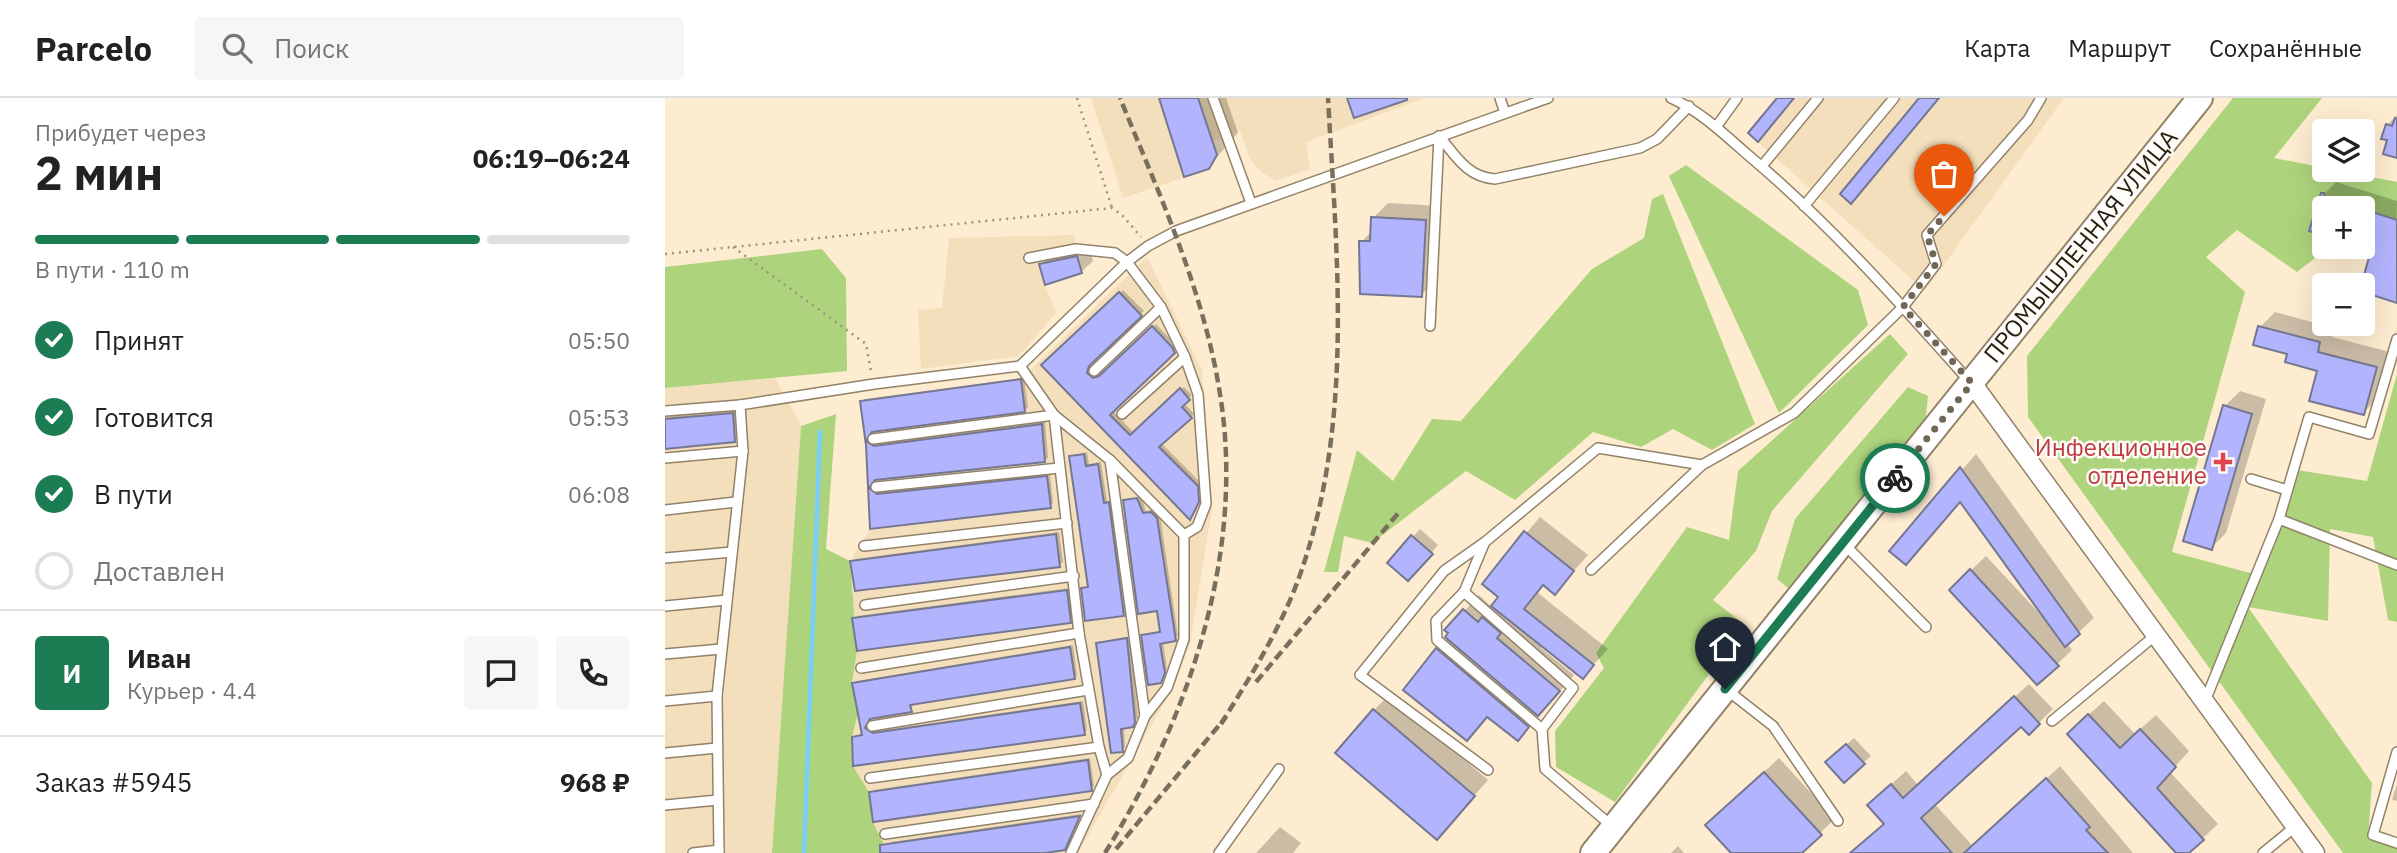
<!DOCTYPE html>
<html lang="ru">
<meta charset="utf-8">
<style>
body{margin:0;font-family:"IBM Plex Sans",sans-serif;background:#f6f6f6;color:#222;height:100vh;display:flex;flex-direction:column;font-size:26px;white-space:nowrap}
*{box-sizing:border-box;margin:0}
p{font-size:23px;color:#767676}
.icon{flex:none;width:38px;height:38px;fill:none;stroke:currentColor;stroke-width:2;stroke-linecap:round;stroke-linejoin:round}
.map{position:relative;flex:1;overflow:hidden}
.drawer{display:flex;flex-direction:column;background:#fff;width:665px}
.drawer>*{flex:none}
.buttons{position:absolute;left:1647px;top:21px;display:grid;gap:14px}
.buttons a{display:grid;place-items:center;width:63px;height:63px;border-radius:7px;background:#fff;box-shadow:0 7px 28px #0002;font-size:35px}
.pin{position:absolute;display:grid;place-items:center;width:60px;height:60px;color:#fff;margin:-72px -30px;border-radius:50% 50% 50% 0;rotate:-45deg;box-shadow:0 0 7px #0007}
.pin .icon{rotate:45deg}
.courier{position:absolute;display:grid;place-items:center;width:70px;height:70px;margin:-35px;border:5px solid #1c7d55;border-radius:50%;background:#fff;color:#222;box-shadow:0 2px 9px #0007}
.headline em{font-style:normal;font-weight:700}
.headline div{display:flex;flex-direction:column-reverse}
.headline{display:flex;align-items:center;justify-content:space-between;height:119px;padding:0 35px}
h1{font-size:46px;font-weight:700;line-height:52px}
.bar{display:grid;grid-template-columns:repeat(4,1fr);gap:10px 7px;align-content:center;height:84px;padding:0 35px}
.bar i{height:9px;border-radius:5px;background:#e0e0e0}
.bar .active{background:#1c7d55}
.bar p{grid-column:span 4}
.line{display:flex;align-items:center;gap:18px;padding:0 35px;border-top:2px solid #e0e0e0}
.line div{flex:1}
.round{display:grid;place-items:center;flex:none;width:74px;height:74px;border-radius:7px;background:#f6f6f6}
ol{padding:0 35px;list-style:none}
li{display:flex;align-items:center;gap:21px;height:77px}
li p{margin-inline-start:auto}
li .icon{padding:7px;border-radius:50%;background:#1c7d55;color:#fff;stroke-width:4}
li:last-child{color:#767676}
li i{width:38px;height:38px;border:4px solid #e0e0e0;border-radius:50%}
header{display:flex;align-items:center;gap:42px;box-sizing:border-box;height:98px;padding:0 35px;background:#fff;border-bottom:2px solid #e0e0e0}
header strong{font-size:33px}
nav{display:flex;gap:38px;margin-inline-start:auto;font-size:24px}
.search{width:490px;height:63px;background:#f6f6f6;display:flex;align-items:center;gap:18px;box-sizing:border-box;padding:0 24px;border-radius:7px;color:#767676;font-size:26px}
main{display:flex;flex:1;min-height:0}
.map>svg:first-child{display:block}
.built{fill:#f4dfbc}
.green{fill:#add47c}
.shadow{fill:#0003;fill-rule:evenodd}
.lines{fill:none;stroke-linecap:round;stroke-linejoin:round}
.stream{stroke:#7bcefa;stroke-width:4.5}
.building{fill:#b2b4fd;stroke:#757792;stroke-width:2}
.lane-casing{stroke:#928268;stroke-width:12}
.street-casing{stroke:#928268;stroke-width:21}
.secondary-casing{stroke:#928268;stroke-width:28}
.path{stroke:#9f927d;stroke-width:2.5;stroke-dasharray:2 5;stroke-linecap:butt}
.lane{stroke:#fff;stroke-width:9}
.street{stroke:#fff;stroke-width:18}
.secondary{stroke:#fff;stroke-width:24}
.rail{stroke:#796f5d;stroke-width:4.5;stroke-dasharray:10 5;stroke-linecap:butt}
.done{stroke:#706655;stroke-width:7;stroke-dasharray:0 12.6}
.route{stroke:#1c7d55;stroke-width:9}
.health-dot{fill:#e0444e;stroke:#fffbf6;stroke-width:2.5}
.labels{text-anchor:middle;stroke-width:5;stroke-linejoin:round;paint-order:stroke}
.street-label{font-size:24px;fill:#241e13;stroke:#fffbf6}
.health-label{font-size:24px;fill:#be3a42;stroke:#fffbf6;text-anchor:end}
</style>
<header>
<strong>Parcelo</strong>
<div class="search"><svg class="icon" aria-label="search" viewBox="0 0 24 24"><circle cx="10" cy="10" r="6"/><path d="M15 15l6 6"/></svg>Поиск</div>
<nav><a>Карта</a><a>Маршрут</a><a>Сохранённые</a></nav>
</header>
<main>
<section class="drawer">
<div class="headline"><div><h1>2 мин</h1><p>Прибудет через</p></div><em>06:19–06:24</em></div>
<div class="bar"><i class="active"></i><i class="active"></i><i class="active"></i><i></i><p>В пути · 110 m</p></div>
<ol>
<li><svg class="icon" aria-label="check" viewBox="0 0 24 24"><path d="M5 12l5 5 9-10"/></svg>Принят<p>05:50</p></li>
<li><svg class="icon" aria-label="check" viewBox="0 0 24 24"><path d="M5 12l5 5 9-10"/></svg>Готовится<p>05:53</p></li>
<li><svg class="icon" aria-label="check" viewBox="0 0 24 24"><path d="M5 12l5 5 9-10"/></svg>В пути<p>06:08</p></li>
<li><i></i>Доставлен</li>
</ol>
<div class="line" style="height:126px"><b class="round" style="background:#1c7d55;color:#fff">И</b><div><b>Иван</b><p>Курьер · 4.4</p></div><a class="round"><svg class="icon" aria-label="chat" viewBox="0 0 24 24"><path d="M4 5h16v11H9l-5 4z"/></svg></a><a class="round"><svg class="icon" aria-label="phone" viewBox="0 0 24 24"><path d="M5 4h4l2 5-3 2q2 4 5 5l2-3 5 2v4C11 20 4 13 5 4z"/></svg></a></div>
<div class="line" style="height:91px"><div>Заказ #5945</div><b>968 ₽</b></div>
</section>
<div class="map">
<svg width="1732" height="755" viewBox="0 0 1732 755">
<rect width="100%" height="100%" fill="#feecd0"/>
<g class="built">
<path d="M426 0H760L641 44 645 71 611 83 596 74 585 61 575 33 547 43 552 57 544 71 458 100Z"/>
<path d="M1112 0H1399L1260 193 1083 35Z"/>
<path d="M409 137 417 175 380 187 391 215 354 258 256 271 253 212 277 210 284 140Z"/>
<path d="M482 159 537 272 547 411 525 546 505 595 413 755H223L208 724 204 694 188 668 187 639 193 615 187 585 192 553 185 463 205 431 200 335 356 281Z"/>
<path d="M110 280 136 328 107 755H0V290Z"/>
</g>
<g class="green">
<path d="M1568 0H1657L1609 60 1732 84V122L1655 99 1644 132 1659 137V149H1664L1632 174 1572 132 1541 159 1580 194 1507 454 1589 476 1632 372 1702 383 1732 276V524L1723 522 1708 439 1665 431 1663 523 1583 509 1707 685 1703 740 1732 750V755H1678L1363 319 1362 258Z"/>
<path d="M1021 67 1193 192 1203 227 1114 315 1004 78Z"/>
<path d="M998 96 1090 326 1047 352 1008 331 976 349 928 334 850 402 801 373 707 445 679 438 673 474H659L692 352 728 383 767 321 796 323 927 171 979 140 987 101Z"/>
<path d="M157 151 181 180 182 273 0 290V169Z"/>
<path d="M1225 236 1243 256 1107 413 1091 453 1048 502 1080 527 950 704 891 669 890 633 939 570 931 555 1022 429 1064 442 1073 373Z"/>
<path d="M1243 289 1263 298 1260 327 1123 490 1112 481 1130 421Z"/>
<path d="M171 316 161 451 185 463 192 553 187 585 193 615 187 639 188 668 204 694 208 724 223 755H107L136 328Z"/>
</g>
<g class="shadow">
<path d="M495 0H561L573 35 543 69Z"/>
<path d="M1732 17V58L1720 54 1724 41 1722 27Z"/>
<path d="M1671 84 1732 103 1730 202 1698 192 1709 150 1698 147V110H1659V135L1656 99Z"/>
<path d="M723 105 775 108 771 182 756 197 696 144 708 132V120Z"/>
<path d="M423 148 428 163 416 174 376 167 387 156Z"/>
<path d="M458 192 479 213 427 263 425 272 431 278 439 275 491 226 510 246 512 250 447 312 469 335 519 289 527 297 519 305 529 316 496 345 535 384 536 399 531 413 525 419 379 267Z"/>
<path d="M1610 214 1669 230 1667 239 1725 254 1713 300 1698 315 1654 272 1624 255 1595 229Z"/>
<path d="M359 280 363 309 360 312 207 332 203 337 212 346 380 323 383 360 379 363 211 380 206 387 215 394 385 376 388 405 385 408 207 429 197 304 200 301ZM206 390 220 400 206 394Z"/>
<path d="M1575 293 1601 301 1561 435 1546 450 1560 308Z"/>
<path d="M71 312 73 339 70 342 0 349V319Z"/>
<path d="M422 354 424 366 436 364 442 403 446 402 462 513 458 516 418 491 424 487 406 359Z"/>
<path d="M1311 356 1429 520 1402 545 1407 552 1372 585 1301 477 1321 458 1376 517 1378 516 1296 402 1241 465 1227 452Z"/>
<path d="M476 398 481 413 490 411 495 417 513 538 498 544 502 571 495 584 478 538 496 532 493 511 459 403Z"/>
<path d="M875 419 923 457 890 494 880 486 873 495 943 551 918 578 878 547 876 550 909 577 852 641 823 618 802 641 772 551 783 540 785 535 782 532 814 497 827 509 835 498 819 485Z"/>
<path d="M755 431 773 447 750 474 724 465Z"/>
<path d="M394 434 398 464 394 467 187 464 190 461Z"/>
<path d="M405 490 408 520 405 523 189 521 192 518Z"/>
<path d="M465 541 473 619 467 628 459 629 460 649 457 652 433 545Z"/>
<path d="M408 547 412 577 409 580 248 605 246 613 206 619 202 626 212 633 418 603 422 632 419 635 188 640 198 635 189 586 192 583Z"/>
<path d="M1364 586 1388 611 1364 634 1356 627 1267 703 1314 755H1186L1221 725 1219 693 1241 673 1253 687Z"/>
<path d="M724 597 823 682 772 740 709 612Z"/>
<path d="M1439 603 1470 636 1491 617 1524 653 1505 674 1553 726 1522 755H1514L1419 621Z"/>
<path d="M1189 640 1206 658 1179 682 1170 657Z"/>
<path d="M425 660 429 688 426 692 206 695 209 692Z"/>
<path d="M1114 660 1170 721 1134 755H1068L1057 713Z"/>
<path d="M1395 668 1468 755H1321L1326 732Z"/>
<path d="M1732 686V703L1727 702Z"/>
<path d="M416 716 399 750 368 755H225L223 747 226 744Z"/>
<path d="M615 729 636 745 628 755H591Z"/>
<path d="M1013 748 1019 755H1006Z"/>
</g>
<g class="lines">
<path class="stream" d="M139 755 155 334"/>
</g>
<g class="building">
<path d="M494 0H533L552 57 544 71 519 79Z"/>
<path d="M682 0H742V2L689 20Z"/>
<path d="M1112 0H1129L1093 44 1083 35Z"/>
<path d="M1254 0H1274L1186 106 1175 96Z"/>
<path d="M1730 20 1732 21V60L1718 56 1722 42 1716 41 1721 26 1727 28Z"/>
<path d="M1656 95H1659V137L1644 133Z"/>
<path d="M1698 111 1732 122V205L1698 194V181L1706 152 1698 149Z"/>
<path d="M706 119 761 122 757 199 695 196 694 143H705Z"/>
<path d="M412 158 417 175 380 187 374 166Z"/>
<path d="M454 194 477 218 424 268 422 275 428 280 434 278 487 228 507 249 510 255 445 317 465 337 515 290 525 302 517 309 527 320 494 349 533 388 534 404 525 422 376 267Z"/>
<path d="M1593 228 1655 244 1653 254 1712 269 1699 317 1644 303 1652 273 1620 264 1622 256 1588 247Z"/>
<path d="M356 281 360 314 207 334 201 343 209 348 377 326 380 364 210 382 204 390 212 396 382 378 386 410 205 431 201 347 195 303Z"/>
<path d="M1558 307 1587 316 1547 452 1518 443Z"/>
<path d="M68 315 70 344 0 351V321Z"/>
<path d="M419 356 421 368 433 366 439 405 444 404 459 518 420 523 416 490 423 489 404 358Z"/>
<path d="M1295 369 1415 536 1400 549 1295 404 1241 467 1224 453Z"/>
<path d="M472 400 478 415 486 414 492 420 511 543 495 546 500 575 496 585 483 587 476 537 495 534 492 513 473 516 458 402Z"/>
<path d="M859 433 909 473 890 497 878 487 859 511 929 567 918 581 826 508 833 499 817 486Z"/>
<path d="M391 436 395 469 190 493 185 463Z"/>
<path d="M746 437 768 456 743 483 722 465Z"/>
<path d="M1305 471 1394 568 1372 587 1284 492Z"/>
<path d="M402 492 406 525 192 553 187 520Z"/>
<path d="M798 511 813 524 817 519 836 535 832 540 895 593 873 618 780 539 783 535 779 532Z"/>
<path d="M462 540 470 624 468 629 456 631 458 654 446 655 431 545Z"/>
<path d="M405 549 410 581 245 607 247 614 205 621 200 630 208 635 415 605 420 637 188 668 187 639 197 637 187 585Z"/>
<path d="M771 550 864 629 853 643 822 619 802 643 738 592Z"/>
<path d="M1349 598 1375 626 1364 637 1356 629 1256 720 1287 755H1185L1219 726 1202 707 1226 686 1238 700Z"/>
<path d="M708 611 810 698 772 742 670 655Z"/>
<path d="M1423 616 1455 650 1475 631 1511 669 1492 690 1539 742 1524 755H1511L1402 636Z"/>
<path d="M1181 646 1200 666 1179 685 1160 664Z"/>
<path d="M423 662 427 693 208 724 204 694Z"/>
<path d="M1099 674 1157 737 1137 755H1066L1040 727Z"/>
<path d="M1381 680 1425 729 1421 732 1443 755H1299Z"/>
<path d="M415 718 400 752 380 755H215V747Z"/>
</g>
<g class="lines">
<defs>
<g id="lane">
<path d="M548 0 586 105"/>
<path d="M835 0 840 15"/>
<path d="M1006 0C1035 13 1059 36 1083 57 1164 125 1235 205 1305 284"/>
<path d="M1051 29 1072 0"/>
<path d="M774 38C791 58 802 79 830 81L975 50 992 41 1024 8"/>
<path d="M1097 68 1153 0"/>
<path d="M1139 108 1229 0"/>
<path d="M364 160 411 151 450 155 462 164 496 209 520 259 533 296 541 406 532 429 519 437V541L502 590 480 618 463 660 442 677 406 755"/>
<path d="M765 228 774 38"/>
<path d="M355 268 389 317 414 535 434 649 442 677"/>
<path d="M429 273 496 209"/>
<path d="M0 313 75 307"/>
<path d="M457 316 520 259"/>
<path d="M208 341 389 317 445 362 480 618"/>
<path d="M0 360 78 353"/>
<path d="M445 362 519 437"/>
<path d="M1586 381 1622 392"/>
<path d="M211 389 394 370"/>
<path d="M0 412 71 404"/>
<path d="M1614 421 1732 467"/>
<path d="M819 446 799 494 908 590 877 631 880 671 948 729"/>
<path d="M1179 446 1261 529"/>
<path d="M199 448 402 425"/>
<path d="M0 460 67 454"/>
<path d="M926 472 1037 367 1129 315 1238 209 1271 166 1262 137 1363 22 1376 0"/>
<path d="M799 494 771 523 772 542 877 631"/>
<path d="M200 507 409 478"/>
<path d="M0 508 62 502"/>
<path d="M0 556 56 551"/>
<path d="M196 570 414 535"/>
<path d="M1062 592 1108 628 1173 723"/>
<path d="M0 603 52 598"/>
<path d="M1540 603 1614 421 1644 319 1704 336 1732 241"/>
<path d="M1387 623 1492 536"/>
<path d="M207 628 423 592"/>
<path d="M1732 654 1708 737 1732 745"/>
<path d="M0 655 52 650"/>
<path d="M823 672 695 577 779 473 820 444 933 350 1037 367"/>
<path d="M205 680 434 649"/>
<path d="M0 707 53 702"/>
<path d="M220 736 429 706"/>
<path d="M28 755 54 752"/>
<path d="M54 755 52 598 78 353 75 307 209 286 355 268 462 164 483 148 511 133 883 0"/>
<path d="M554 755 614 671"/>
<path d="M1598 755 1631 728"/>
</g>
<path id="street" d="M1307 285 1650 755"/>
<path id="secondary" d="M928 755 1535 0"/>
</defs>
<use href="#lane" class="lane-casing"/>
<use href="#street" class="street-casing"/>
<use href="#secondary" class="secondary-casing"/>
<g class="path">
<path d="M412 0 447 110"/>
<path d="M68 149 201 246 206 273"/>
<path d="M0 156 447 110 458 118 476 139"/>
</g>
<use href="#lane" class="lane"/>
<use href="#street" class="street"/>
<use href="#secondary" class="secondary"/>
<g class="rail">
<path d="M591 584 735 413"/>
<path d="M556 626C584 581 613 535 632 485 690 329 672 163 663 0"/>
<path d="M451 751 561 619"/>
<path d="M440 755C523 621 581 456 555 296 539 193 494 96 455 0"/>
</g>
</g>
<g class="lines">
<path class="done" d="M1230 380 1307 285 1238 209 1271 166 1262 137 1279 118"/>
<path class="route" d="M1060 591 1230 380"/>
</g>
<path class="health-dot" d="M1554.5 353.5h7v7h7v7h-7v7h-7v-7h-7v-7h7z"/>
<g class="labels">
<g class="street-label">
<text transform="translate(1416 148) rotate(-51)" y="8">ПРОМЫШЛЕННАЯ УЛИЦА</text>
</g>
<g class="health-label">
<text x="1542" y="358">Инфекционное<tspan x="1542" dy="28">отделение</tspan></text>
</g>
</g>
</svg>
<div class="buttons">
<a><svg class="icon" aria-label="layers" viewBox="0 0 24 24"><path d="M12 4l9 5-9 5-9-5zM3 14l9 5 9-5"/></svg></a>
<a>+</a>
<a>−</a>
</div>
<div class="pin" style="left:1279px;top:118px;background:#ea580c"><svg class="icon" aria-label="bag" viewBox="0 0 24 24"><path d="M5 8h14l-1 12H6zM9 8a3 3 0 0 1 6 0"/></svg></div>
<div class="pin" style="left:1060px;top:591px;background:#1f2937"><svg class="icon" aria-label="home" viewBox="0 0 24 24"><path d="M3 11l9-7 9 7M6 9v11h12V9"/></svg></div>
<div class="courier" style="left:1230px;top:380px"><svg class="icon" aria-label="bike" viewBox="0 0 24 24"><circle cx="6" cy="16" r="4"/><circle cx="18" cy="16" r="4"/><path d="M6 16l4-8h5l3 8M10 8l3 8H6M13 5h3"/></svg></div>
</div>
</main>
